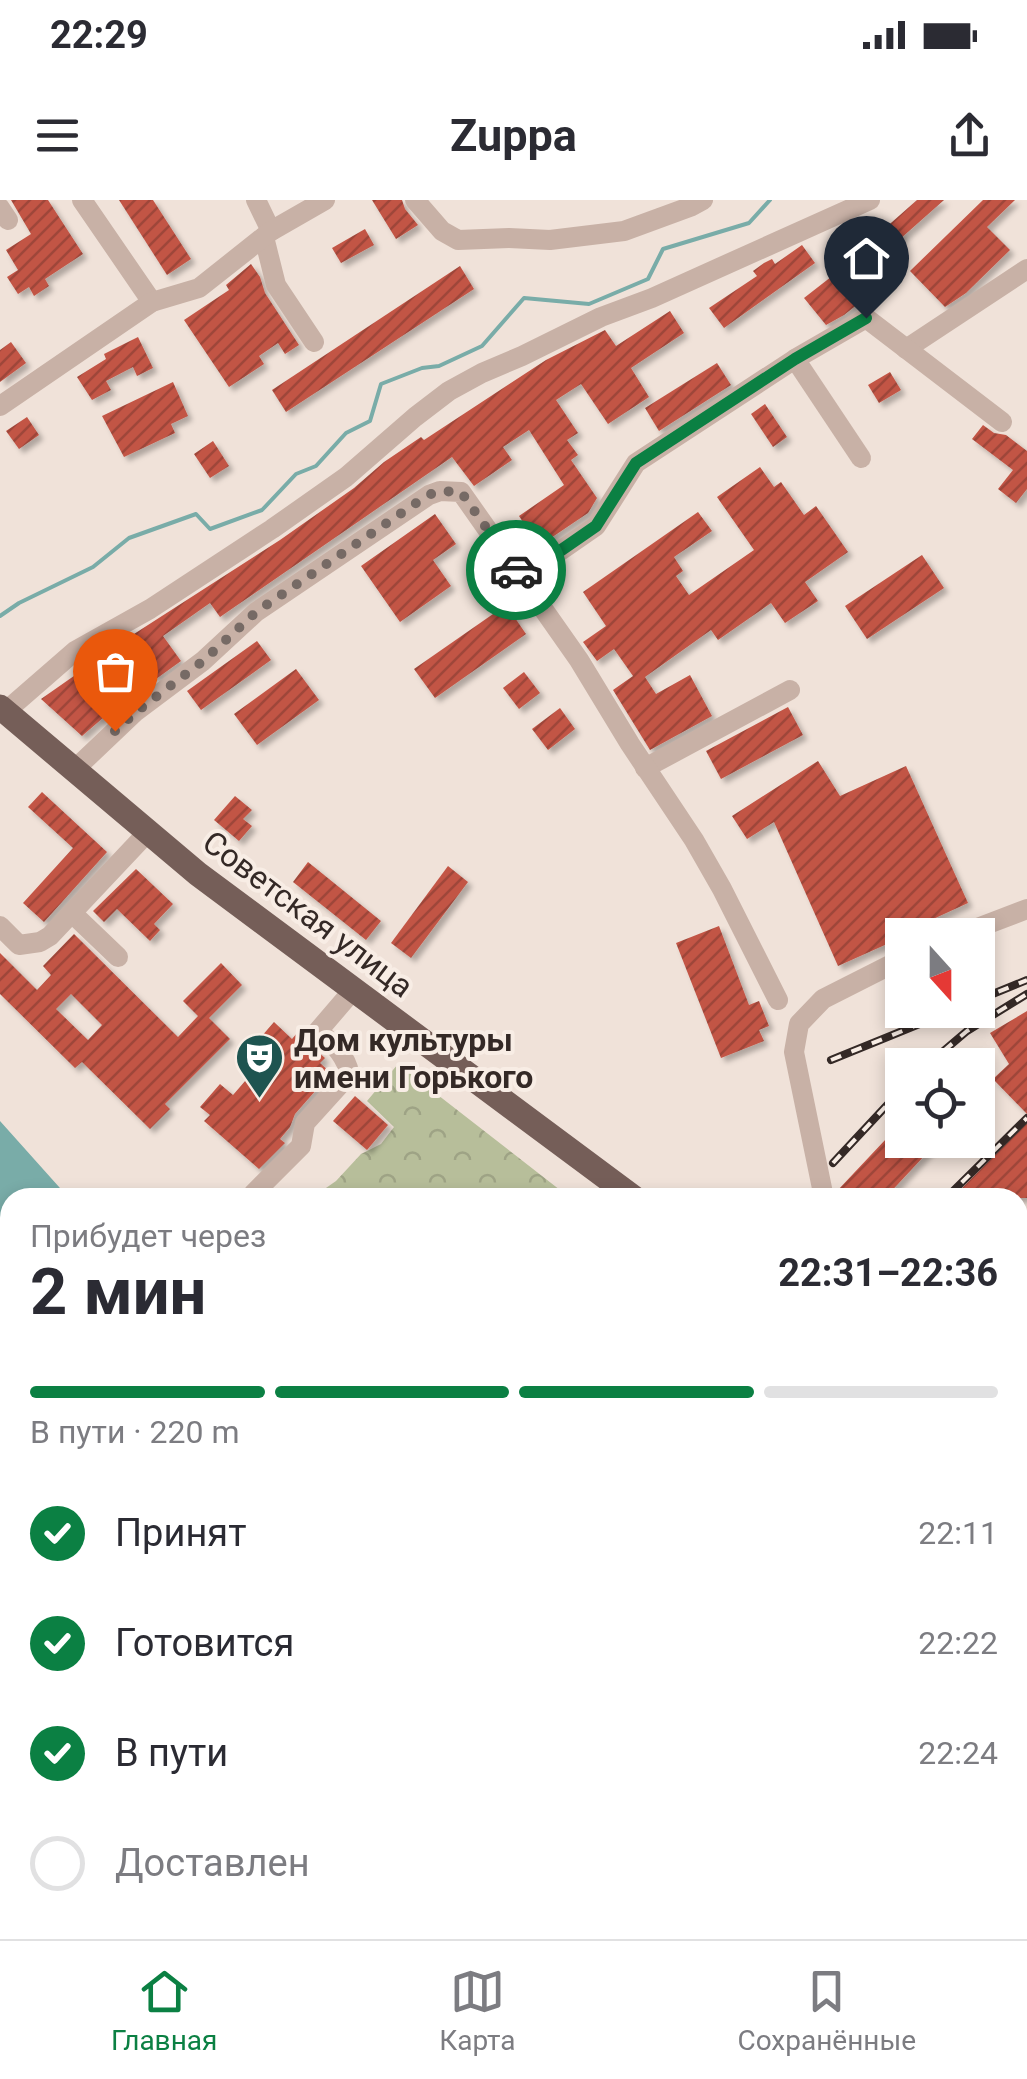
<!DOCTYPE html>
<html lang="ru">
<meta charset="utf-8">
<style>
body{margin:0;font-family:Roboto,sans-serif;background:#f2f2f3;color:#2b2b33;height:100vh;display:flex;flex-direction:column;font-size:38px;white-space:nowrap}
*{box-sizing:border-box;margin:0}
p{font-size:32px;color:#7c7c81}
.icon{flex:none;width:55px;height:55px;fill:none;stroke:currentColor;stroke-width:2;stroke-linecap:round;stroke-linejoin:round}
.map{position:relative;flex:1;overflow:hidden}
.side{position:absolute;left:0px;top:988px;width:1028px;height:752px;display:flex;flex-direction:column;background:#fff;border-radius:30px 30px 0 0;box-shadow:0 5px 15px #0003}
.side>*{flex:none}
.needle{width:65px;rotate:159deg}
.controls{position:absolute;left:885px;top:718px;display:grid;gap:20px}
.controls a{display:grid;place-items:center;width:110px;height:110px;border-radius:0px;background:#fff;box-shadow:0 5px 15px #0003;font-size:50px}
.pin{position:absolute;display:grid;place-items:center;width:85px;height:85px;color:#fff;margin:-102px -42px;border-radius:50% 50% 50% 0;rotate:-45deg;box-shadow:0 0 10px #0007}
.pin .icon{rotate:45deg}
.courier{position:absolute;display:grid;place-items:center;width:100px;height:100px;margin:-50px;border:8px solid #0b8043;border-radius:50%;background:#fff;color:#222;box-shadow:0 2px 12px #0007}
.headline em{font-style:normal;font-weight:700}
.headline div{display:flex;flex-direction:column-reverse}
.headline{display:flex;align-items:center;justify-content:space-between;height:170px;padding:0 30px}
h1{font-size:65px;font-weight:700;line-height:75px}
.bar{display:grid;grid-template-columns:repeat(4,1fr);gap:15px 10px;align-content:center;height:120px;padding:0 30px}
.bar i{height:12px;border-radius:8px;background:#e1e1e2}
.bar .on{background:#0b8043}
.bar p{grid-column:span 4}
ol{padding:0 30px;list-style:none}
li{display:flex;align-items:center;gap:30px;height:110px}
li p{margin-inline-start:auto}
li .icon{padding:10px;border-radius:50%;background:#0b8043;color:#fff;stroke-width:4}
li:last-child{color:#7c7c81}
li i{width:55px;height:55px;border:5px solid #e1e1e2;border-radius:50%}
.status{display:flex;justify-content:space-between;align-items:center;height:70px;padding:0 50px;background:#fff;direction:ltr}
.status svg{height:28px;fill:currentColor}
header{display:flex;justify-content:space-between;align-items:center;height:130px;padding:0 30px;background:#fff;font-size:45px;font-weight:700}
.tabs{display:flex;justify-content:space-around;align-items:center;height:140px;border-top:2px solid #e1e1e2;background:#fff;font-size:28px;color:#7c7c81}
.tabs a{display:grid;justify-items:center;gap:5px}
.tabs .on{color:#0b8043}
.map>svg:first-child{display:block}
.forest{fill:url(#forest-crowns)}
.sand{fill:url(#sand-dots)}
.cemetery{fill:url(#cemetery-stones)}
.water{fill:#79aca8}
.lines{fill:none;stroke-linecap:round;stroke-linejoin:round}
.stream{stroke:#79aca8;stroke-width:4}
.building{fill:url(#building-hatch);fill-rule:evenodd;filter:url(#shadow)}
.minor{stroke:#c8b1a6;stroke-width:20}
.major{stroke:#755e58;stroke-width:25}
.rail-casing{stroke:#342926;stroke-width:8}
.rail{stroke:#f8ede5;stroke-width:4;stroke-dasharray:11;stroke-linecap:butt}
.done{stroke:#766a65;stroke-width:10;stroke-dasharray:0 18}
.route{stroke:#0b8043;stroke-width:12}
.labels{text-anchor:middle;stroke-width:8;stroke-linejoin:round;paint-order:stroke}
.street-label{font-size:32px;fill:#342926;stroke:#f8ede5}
.poi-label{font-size:32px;font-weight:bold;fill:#342926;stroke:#f8ede5;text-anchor:start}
</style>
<div class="status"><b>22:29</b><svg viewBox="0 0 49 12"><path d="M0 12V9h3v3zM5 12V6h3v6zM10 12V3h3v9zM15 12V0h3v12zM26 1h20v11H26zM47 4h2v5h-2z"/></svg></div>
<header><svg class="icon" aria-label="menu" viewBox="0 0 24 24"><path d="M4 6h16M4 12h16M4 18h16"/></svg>Zuppa<svg class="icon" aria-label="share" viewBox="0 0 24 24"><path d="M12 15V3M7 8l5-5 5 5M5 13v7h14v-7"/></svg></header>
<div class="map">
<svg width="1027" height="1739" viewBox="0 0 1027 1739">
<defs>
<pattern id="forest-crowns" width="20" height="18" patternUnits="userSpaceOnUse" patternTransform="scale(2.5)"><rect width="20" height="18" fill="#b7be9a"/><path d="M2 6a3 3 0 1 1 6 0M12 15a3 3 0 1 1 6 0" fill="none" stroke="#9ea385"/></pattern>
<pattern id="sand-dots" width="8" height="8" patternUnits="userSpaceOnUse" patternTransform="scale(2.5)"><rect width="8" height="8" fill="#ebcfb0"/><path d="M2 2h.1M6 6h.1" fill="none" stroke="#cab297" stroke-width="1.8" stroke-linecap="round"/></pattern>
<pattern id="cemetery-stones" width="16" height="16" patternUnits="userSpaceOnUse" patternTransform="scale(2.5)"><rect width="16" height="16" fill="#b7be9a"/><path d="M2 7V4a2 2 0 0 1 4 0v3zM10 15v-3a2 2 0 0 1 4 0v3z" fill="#9ea385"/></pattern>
<pattern id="building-hatch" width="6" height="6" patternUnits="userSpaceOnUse" patternTransform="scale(2.5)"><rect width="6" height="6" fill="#c25445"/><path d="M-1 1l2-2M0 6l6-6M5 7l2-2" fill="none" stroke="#9e4639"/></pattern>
<filter id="shadow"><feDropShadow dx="4.5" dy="4.5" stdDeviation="2.5" flood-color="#0004"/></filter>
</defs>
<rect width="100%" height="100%" fill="#f0e2d9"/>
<path class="forest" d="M398 864 569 997H313L336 981 361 954 381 944 394 927 367 901Z"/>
<path class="sand" d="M0 1598 10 1611V1730H106L113 1739H0Z"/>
<g class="cemetery">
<path d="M1018 1355 1027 1363V1466L1018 1476Z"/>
<path d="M1018 1493 1027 1502V1739H834L822 1730H1018Z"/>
</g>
<g class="water">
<path d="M0 921 68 997 10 998V1611L0 1598Z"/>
<path d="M106 1730H580L586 1739H113Z"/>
</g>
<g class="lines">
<path class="stream" d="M0 416 19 403 93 367 129 338 196 314 210 329 262 310 296 274 316 266 346 233 370 221 381 184 422 168 439 166 482 146 524 98 589 104 648 79 663 49 749 23 770 0"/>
</g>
<g class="building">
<path d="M11 0H48L83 54 45 79 49 86 34 96 29 87 18 94 7 77 18 70 6 50 31 34Z"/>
<path d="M119 0H153L191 59 167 75Z"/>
<path d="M372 0H402L405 9 418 25 396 39Z"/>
<path d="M917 0H944L873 63 887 81 844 115 826 125 804 98 886 34 883 30Z"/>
<path d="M983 0H1015L987 27 1010 50 966 93 945 107 910 71Z"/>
<path d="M365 29 374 45 341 63 332 48Z"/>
<path d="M802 45 815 63 724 128 709 108 757 76 753 71 764 63 772 59 775 64Z"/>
<path d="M251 64 260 77 265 93 299 145 285 154 278 143 259 156 264 164 229 187 184 120 229 90 226 85Z"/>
<path d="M460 66 474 89 286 212 272 190Z"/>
<path d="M670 111 684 133 631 168 649 197 608 224 581 184 556 200 578 233 567 240 578 255 571 260 597 298 588 313 539 346 519 316 564 285 529 230 503 247 512 260 474 286 452 257 220 417 210 403 163 436 181 461 156 479 144 460 115 479 122 489 96 507 104 517 82 536 41 499 134 434 280 340 354 288 384 262 421 237 424 240 546 160 605 130 616 146Z"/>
<path d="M138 137 153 168 137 176 133 167 106 181 111 190 92 200 77 177 106 159 104 154Z"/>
<path d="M11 142 26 163 0 182V150Z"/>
<path d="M717 163 731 185 659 231 645 208Z"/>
<path d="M890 172 901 190 879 203 868 185Z"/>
<path d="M173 182 188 216 171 224 175 233 124 257 102 216Z"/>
<path d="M765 204 787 237 773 247 751 214Z"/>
<path d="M27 217 39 235 19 249 6 231Z"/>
<path d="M983 225 994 233 1006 235 1027 251V289L1016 303 998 289 1013 270 972 239Z"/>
<path d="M213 241 229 266 210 278 194 254Z"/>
<path d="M760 267 774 287 781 282 804 315 816 306 848 352 805 382 818 401 785 423 771 403 718 440 711 430 645 477 656 494 690 475 712 516 650 550 613 490 633 476 614 449 597 461 583 442 606 426 583 392 698 312 712 331 674 357 683 371 676 376 689 395 754 350 717 297Z"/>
<path d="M435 314 456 344 433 360 451 386 400 422 361 366Z"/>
<path d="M922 355 944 388 867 439 845 406Z"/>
<path d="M506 405 526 434 435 498 414 469Z"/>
<path d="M257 441 271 460 201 510 187 491Z"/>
<path d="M296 469 319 500 257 545 234 514Z"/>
<path d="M524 472 540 493 519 509 503 488Z"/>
<path d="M788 507 803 535 721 579 706 551Z"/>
<path d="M560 508 575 529 548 550 532 529Z"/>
<path d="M818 561 840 596 906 566 968 703 894 737 896 740 838 766 774 622 747 639 732 616Z"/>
<path d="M42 592 107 652 44 722 23 703 73 648 28 607Z"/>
<path d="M235 596 252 610 243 619 252 626 239 641 214 620Z"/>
<path d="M308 662 381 721 366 740 293 682Z"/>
<path d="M448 666 468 682 411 758 391 743Z"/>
<path d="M136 669 173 704 154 724 160 730 150 741 117 709 104 722 93 711Z"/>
<path d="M719 726 749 805 759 801 769 826 759 830 764 841 721 858 676 743Z"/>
<path d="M74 734 178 837 198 816 183 801 221 763 242 785 209 818 230 839 165 904 170 909 150 929 82 862 75 868 0 794V753L37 790 51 775 43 766ZM71 794 102 825 88 840 56 809Z"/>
<path d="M1027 811V914L993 879 1009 864 990 833Z"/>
<path d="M274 822 292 839 297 833 325 858 320 863 331 873 295 914 290 927 280 939 285 943 259 969 204 921 210 915 200 907 220 884 233 895 259 865 247 853Z"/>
<path d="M355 896 388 925 367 950 333 921Z"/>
<path d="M902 922V940H939L885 998H837V991Z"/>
<path d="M1027 923V998H952Z"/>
</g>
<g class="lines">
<g class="minor">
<path d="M82 0 152 102"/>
<path d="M256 0 271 31"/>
<path d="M415 0 442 31 458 40 509 38 550 40 624 31 692 6 703 0"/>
<path d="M0 8 8 20"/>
<path d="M264 37 276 85 314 142"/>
<path d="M906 149 1027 69"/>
<path d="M795 159 861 258"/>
<path d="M0 206 152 102 199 88 271 31 325 0"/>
<path d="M521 378 596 326 636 263 795 159 866 118 1002 222"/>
<path d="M5 512 75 451 150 409 272 329 346 277 415 217 449 191 482 173 522 156 601 117 652 98 870 0"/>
<path d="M645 568 790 490"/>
<path d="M74 570 135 512 203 461 256 412 429 295 440 291 461 292 579 460 630 544 694 640 722 689 778 800"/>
<path d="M72 713 118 757"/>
<path d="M0 726 19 745 40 742 50 736 148 632"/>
<path d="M959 735 1027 709"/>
<path d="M253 994 301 946 305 923 343 881 348 868C342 851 331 842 318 831L354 789"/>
<path d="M824 998 794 852 799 824 823 799 902 759"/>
<path d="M1018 1082 1027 1079"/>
<path d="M1018 1107 1027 1099"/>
<path d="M1018 1139 1027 1129"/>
</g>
<g class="major">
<path d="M0 507 198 674 634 998"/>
<path d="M1018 1308 1027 1316"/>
</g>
<defs>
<g id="rail">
<path d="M978 800 1027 780"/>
<path d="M831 860 954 810"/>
<path d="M927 865 967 831 1027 794"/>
<path d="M833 963 902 889"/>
<path d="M946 998 1027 918"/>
</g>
</defs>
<use href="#rail" class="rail-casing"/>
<use href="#rail" class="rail"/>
</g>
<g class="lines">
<path class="done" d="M115 531 136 512 203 461 256 412 428 295 440 291 461 292 516 370"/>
<path class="route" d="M516 370 521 378 596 326 636 263 795 159 866 118"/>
</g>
<defs>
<symbol id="theatre-pin" viewBox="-11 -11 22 30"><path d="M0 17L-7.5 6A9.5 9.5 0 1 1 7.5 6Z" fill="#1e5450" stroke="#f8ede5"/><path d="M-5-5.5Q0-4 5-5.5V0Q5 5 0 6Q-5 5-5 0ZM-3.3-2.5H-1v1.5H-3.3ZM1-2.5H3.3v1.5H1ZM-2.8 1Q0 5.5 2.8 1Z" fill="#fff"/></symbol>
</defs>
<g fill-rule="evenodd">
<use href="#theatre-pin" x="232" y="830" width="55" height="75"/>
</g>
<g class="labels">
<g class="street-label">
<text transform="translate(308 714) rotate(37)" y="11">Советская улица</text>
</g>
<g class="poi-label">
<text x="294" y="851">Дом культуры<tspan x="294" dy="37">имени Горького</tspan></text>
</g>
</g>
</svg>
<div class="controls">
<a><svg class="needle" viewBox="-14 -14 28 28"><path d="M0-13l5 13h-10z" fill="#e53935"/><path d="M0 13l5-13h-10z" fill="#7c7c81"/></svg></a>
<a><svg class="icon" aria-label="locate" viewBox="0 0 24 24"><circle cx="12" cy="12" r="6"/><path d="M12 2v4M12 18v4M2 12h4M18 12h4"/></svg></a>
</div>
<div class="pin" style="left:115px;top:531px;background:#ea580c"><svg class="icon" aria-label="bag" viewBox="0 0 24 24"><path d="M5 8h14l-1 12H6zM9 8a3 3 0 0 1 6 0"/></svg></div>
<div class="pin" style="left:866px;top:118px;background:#1f2937"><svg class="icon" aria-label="home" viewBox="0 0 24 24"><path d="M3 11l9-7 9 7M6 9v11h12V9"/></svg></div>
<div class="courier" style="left:516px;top:370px"><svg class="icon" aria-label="car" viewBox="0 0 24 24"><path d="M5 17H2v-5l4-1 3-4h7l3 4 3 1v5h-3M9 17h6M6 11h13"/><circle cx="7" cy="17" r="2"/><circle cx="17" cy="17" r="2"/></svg></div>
<section class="side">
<div class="headline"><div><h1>2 мин</h1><p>Прибудет через</p></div><em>22:31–22:36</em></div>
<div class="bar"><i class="on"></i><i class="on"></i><i class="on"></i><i></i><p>В пути · 220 m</p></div>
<ol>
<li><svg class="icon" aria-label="check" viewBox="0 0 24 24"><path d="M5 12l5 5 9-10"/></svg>Принят<p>22:11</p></li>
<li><svg class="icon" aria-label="check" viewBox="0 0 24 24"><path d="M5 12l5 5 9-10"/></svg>Готовится<p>22:22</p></li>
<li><svg class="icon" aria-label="check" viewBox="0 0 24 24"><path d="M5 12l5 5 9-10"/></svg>В пути<p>22:24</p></li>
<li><i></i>Доставлен</li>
</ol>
</section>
</div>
<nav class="tabs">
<a class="on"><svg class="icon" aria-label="home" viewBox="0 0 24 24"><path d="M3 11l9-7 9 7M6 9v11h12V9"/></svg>Главная</a>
<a><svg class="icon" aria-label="map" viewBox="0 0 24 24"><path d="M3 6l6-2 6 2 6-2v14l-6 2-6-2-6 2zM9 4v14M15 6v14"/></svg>Карта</a>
<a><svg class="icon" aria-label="saved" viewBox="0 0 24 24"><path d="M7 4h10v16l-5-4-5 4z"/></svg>Сохранённые</a>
</nav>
